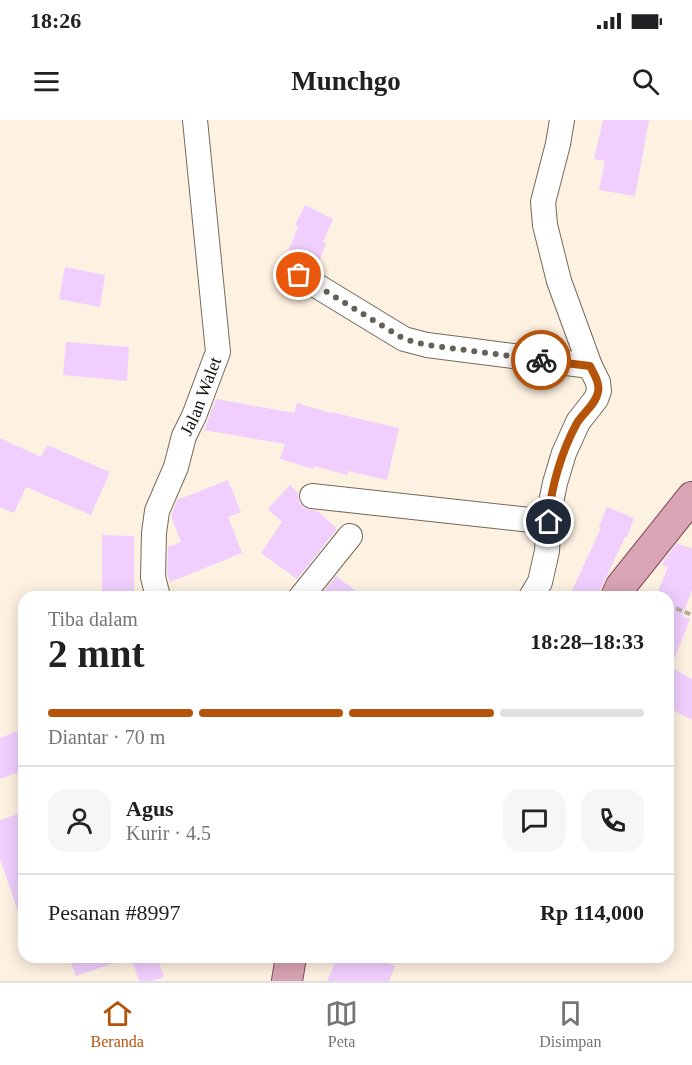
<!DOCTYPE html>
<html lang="id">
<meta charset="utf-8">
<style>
body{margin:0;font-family:"Times New Roman",serif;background:#f6f6f6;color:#202124;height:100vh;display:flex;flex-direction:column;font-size:22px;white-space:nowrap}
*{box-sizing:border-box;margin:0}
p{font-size:20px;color:#757577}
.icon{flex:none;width:33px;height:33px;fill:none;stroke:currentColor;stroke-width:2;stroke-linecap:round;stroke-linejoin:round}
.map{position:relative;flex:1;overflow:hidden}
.sheet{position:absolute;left:18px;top:471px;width:656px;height:372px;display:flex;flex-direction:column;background:#fff;border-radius:18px;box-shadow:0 3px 15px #0003}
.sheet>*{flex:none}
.pin{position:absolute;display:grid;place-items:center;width:51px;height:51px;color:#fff;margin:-26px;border:3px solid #fff;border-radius:50%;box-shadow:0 2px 6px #0007}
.courier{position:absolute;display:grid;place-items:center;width:60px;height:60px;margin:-30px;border:4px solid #b45309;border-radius:50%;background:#fff;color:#222;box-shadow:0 2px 8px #0007}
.overview em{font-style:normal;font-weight:700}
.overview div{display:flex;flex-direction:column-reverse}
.overview{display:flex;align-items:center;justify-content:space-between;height:102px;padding:0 30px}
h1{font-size:39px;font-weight:700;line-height:45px}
.bar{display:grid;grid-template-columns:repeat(4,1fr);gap:9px 6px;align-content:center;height:72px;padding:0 30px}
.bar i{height:8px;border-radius:4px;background:#e0e0e0}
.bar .selected{background:#b45309}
.bar p{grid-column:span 4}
.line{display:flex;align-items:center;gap:15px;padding:0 30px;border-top:2px solid #e0e0e0}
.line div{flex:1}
.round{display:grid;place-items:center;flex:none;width:63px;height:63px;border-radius:18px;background:#f6f6f6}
.status{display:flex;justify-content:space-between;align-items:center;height:42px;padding:0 30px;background:#fff;direction:ltr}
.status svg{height:16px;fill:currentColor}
header{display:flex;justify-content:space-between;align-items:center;height:78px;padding:0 30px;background:#fff;font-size:27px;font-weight:700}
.tab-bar{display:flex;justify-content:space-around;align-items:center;height:84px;border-top:2px solid #e0e0e0;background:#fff;font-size:16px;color:#757577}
.tab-bar a{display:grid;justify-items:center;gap:3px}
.tab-bar .selected{color:#b45309}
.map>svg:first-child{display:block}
.building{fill:#f0cffe}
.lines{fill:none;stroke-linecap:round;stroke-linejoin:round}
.minor-casing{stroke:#746a5c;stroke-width:26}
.major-casing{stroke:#844a57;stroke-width:32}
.path{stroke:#b4ab9e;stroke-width:4;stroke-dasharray:6 3;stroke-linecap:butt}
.minor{stroke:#fff;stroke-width:24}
.major{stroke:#d9a4b3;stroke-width:30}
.done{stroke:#676057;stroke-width:6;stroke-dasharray:0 10.8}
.route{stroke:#b45309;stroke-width:8}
.labels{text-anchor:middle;stroke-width:5;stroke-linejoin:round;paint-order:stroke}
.street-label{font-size:18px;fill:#16120c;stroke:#fdf1e1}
</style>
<div class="status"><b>18:26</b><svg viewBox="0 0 49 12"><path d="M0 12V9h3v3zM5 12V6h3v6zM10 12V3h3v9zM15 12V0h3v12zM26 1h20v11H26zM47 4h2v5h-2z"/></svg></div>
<header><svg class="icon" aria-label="menu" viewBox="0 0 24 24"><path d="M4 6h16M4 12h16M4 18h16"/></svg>Munchgo<svg class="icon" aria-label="search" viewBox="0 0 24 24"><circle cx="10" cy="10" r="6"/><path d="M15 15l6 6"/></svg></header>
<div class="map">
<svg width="692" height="861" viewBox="0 0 692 861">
<rect width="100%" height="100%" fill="#fdf1e1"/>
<g class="building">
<path d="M603 0H649L635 76 599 70 605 41 594 39Z"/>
<path d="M305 85 333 99 323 122 326 123 316 149 306 143 299 141 293 142 285 139 298 107 295 105Z"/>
<path d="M65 147 105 155 100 187 59 179Z"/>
<path d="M66 222 129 227 127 261 63 255Z"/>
<path d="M216 279 294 293 297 283 331 293V292L399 308 387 360 348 351 347 355 314 346 313 349 280 339 285 324 204 310Z"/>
<path d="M0 318 41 337 47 325 110 352 91 395 26 367 14 393 0 387Z"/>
<path d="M228 360 241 392 228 397 242 433 170 462 167 454 168 427 181 422 171 396 177 380Z"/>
<path d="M290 365 298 373 299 381 303 387 310 390 318 391 337 409 297 459 261 433 282 402 268 389Z"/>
<path d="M607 387 634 398 627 417H625L597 477H569L601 408 599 407Z"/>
<path d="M102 415 134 416V477H102Z"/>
<path d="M677 423 692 429V470L682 496 690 499 671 547 692 559V600L668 587V475L658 471 668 447 662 445 665 439Z"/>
<path d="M336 456 364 477H322L320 476Z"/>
<path d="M24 609V650L0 659V618Z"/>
<path d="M24 692V800H21L0 739V700Z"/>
<path d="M69 837H123V840L76 856Z"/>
<path d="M131 837H157L164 857 152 861H139Z"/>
<path d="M338 837H375L395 846 389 861H327Z"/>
</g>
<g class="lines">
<defs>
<g id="minor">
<path d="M299 155 404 219 427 225 590 246"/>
<path d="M312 376 549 402"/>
<path id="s1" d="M158 477 153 457 154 413 157 391 176 347 184 316 194 296 218 232 195 0"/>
<path d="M301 477 350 416"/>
<path d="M531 477 540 462 547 431 549 392 555 363 564 333 578 302 596 279 599 271 598 262 590 246 559 161 545 105 543 82 558 24 562 0"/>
</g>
<g id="major">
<path d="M616 477 621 466 692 377"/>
<path d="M287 861 291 837"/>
</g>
</defs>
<use href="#minor" class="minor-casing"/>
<use href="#major" class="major-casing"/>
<path class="path" d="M668 485 692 495"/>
<use href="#minor" class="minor"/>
<use href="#major" class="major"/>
</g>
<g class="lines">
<path class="done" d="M299 155 404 219 427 225 541 240"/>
<path class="route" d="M541 240 590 246C594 254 600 263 598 272 596 284 583 293 577 303 562 330 549 372 549 402"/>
</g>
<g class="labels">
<g class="street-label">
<text dy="6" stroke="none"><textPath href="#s1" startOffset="210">Jalan Walet</textPath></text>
</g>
</g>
</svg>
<div class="pin" style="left:299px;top:155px;background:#ea580c"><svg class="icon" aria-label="bag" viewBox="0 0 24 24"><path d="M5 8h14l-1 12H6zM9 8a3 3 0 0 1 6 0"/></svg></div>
<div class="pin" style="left:549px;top:402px;background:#1f2937"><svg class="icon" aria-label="home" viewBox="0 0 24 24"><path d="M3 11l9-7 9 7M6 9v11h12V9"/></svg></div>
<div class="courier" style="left:541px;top:240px"><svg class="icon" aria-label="bike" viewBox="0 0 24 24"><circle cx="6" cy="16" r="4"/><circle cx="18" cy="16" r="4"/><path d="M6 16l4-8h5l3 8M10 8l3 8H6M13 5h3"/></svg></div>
<section class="sheet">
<div class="overview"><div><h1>2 mnt</h1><p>Tiba dalam</p></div><em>18:28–18:33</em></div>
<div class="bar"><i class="selected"></i><i class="selected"></i><i class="selected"></i><i></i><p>Diantar · 70 m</p></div>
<div class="line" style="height:108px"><a class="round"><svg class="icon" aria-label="person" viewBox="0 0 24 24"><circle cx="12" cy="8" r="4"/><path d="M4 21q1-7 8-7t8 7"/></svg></a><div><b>Agus</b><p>Kurir · 4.5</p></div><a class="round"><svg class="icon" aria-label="chat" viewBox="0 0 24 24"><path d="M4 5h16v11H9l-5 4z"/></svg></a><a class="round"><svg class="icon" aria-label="phone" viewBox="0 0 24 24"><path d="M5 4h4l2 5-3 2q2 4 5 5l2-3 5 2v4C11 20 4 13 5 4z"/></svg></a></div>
<div class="line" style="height:78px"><div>Pesanan #8997</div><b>Rp 114,000</b></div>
</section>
</div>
<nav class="tab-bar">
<a class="selected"><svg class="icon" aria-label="home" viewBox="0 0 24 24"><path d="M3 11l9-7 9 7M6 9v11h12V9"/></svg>Beranda</a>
<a><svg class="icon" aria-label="map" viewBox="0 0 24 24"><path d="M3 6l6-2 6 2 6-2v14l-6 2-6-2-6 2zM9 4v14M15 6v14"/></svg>Peta</a>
<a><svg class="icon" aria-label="saved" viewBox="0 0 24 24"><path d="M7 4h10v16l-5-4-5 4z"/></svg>Disimpan</a>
</nav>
